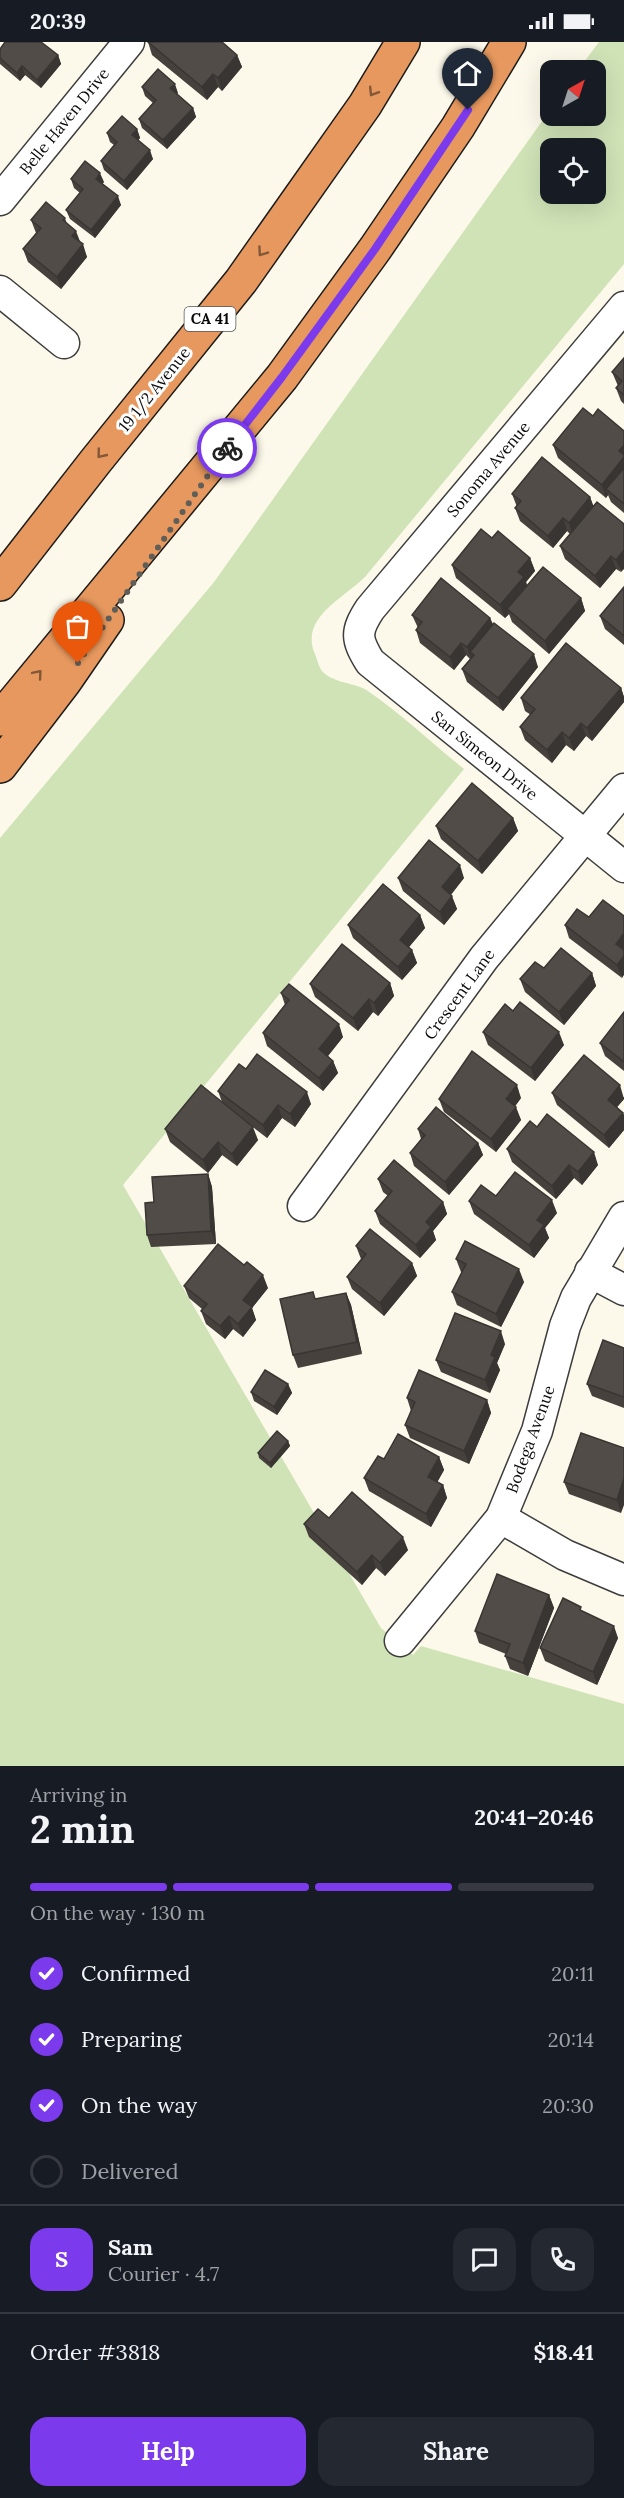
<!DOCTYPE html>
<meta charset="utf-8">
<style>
body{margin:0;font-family:Lora,serif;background:#242831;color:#f1f3f6;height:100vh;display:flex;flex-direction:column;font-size:22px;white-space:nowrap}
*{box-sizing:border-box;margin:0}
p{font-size:20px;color:#9ea1a6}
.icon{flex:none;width:33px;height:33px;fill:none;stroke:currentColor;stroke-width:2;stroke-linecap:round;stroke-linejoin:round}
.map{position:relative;height:1724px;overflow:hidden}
.panel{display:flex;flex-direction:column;background:#171b24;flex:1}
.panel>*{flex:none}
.needle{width:39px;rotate:39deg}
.tools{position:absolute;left:540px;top:18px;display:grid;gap:12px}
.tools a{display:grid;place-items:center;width:66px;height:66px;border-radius:12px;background:#171b24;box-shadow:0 6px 24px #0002;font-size:30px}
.pin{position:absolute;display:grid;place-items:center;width:51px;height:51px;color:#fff;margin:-62px -26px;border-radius:50% 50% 50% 0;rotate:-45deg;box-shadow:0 0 6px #0007}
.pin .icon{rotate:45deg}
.courier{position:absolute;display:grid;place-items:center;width:60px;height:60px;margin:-30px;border:4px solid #7c3aed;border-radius:50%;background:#fff;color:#222;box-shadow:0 2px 8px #0007}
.headline em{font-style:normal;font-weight:700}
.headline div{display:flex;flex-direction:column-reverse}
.headline{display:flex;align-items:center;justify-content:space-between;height:102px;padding:0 30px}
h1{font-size:39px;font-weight:700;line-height:45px}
.bar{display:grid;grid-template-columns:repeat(4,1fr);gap:9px 6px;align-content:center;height:72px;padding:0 30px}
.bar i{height:8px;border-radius:4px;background:#363941}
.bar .active{background:#7c3aed}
.bar p{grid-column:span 4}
.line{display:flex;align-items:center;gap:15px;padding:0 30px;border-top:2px solid #363941}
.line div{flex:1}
.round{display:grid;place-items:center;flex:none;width:63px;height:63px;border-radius:18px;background:#242831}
ol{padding:0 30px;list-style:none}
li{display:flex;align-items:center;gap:18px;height:66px}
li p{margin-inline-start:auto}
li .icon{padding:6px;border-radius:50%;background:#7c3aed;color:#fff;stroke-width:4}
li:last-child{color:#9ea1a6}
li i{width:33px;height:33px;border:3px solid #363941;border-radius:50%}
.cta{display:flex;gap:12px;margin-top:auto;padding:12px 30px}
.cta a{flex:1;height:69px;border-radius:18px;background:#7c3aed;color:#fff;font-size:24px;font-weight:700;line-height:69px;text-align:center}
.cta a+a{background:#242831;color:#f1f3f6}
.status{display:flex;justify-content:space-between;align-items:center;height:42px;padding:0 30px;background:#171b24;direction:ltr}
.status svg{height:16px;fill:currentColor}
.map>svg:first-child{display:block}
.green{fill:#d0e3b7;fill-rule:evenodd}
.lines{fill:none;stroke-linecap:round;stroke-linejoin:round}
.minor-casing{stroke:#3d3d3d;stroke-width:33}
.highway-casing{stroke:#1b1b1b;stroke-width:36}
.minor{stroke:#fff;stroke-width:30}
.highway{stroke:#e6985e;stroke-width:33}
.wall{fill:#47413e}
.shaded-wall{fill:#393532}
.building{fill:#524c48;stroke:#393532;stroke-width:1.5}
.oneway{stroke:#835838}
.done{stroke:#5f5e58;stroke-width:6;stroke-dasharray:0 10.8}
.route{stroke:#7c3aed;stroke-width:8}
.labels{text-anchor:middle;stroke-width:6;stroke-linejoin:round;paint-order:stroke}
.shield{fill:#fff;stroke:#545454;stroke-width:1.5}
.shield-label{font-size:15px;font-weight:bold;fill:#0a0a0a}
.street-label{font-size:16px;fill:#0a0a0a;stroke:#fff}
</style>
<div class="status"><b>20:39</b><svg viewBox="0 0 49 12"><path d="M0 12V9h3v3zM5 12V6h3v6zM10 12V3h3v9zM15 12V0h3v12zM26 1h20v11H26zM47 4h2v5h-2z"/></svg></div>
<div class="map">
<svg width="624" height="1724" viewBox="0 0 624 1724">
<rect width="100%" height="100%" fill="#fdf9ea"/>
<path class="green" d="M599 0H624V222L365 535C344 556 299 576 315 612 317 617 319 625 322 629 334 642 355 640 368 649 401 672 432 701 464 727L123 1143 381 1586 413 1613 421 1604 624 1662V1724H0V796L214 540 550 68V74H596V28H578ZM550 106H596V152H550Z"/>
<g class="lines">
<defs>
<g id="minor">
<path d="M0 158 129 0"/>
<path d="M0 249 64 301"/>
<path d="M624 265 370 567C355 590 356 597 370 620L624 825"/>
<path d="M303 1164 484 916 624 747"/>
<path d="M590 1230 624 1248"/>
<path d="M501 1476 565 1513 624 1538"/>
<path d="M400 1599 501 1476 537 1389 565 1284 576 1256 624 1175"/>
</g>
<g id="highway">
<path d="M0 542 95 420 241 239 365 63 403 0"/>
<path d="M0 677 282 335 375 207 458 85 509 0"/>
<path d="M0 724 65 639 107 578"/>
</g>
</defs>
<use href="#minor" class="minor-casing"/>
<use href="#highway" class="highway-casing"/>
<use href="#minor" class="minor"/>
<use href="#highway" class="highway"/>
</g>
<g class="wall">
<path d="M148 0 237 13 242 25 222 49 218 45 207 58 152 13Z"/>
<path d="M0 7 58 13 61 22 41 46 25 33 20 39 0 22Z"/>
<path d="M142 45 178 51 177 52 193 66 196 75 167 107 142 86 139 77 153 61 145 54Z"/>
<path d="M137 87 140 96 138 98 153 117 127 148 104 128 101 119 114 103 110 100 107 91Z"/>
<path d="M71 137 104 140 102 142 121 163 95 196 70 177 66 168 80 151 74 146Z"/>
<path d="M65 176 67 182 80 200 87 215 61 247 28 220 23 207 36 191 31 178Z"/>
<path d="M624 316V362L621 359 616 346 618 344 612 330Z"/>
<path d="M593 374 624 389V471L611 460 608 453 606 456 558 416 553 403Z"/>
<path d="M512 452 590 455 593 464 597 460 621 530 616 527 600 546 565 517 560 504 570 492 567 489 553 506 520 479 515 466 517 465Z"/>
<path d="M492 496 530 516 535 529 526 540 527 544 581 556 585 569 549 612 512 580 509 572 505 576 456 536 452 523Z"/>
<path d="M624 545V603L605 587 600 574Z"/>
<path d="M412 573 490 576 493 582 538 625 503 669 467 640 462 627 470 617 466 613 454 628 420 601 416 588 418 586Z"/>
<path d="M621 646 624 655V660L592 699 586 694 574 709 566 703 552 721 525 698 520 685 531 673 525 669 521 656Z"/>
<path d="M513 776 518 789 482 832 441 797 436 784Z"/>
<path d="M398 836H464L451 853 457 867 444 883 403 849Z"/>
<path d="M603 858 622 936 569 896 565 883 589 875Z"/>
<path d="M420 873 425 886 409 905 412 908 417 921 402 938 353 896 348 883Z"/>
<path d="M544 926 592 931 596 944 564 983 525 950 520 937Z"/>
<path d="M390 941 394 954 378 974 373 970 358 989 315 955 310 942Z"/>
<path d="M281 951 343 995 328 1014 333 1019 338 1031 323 1049 267 1004 263 991 285 963Z"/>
<path d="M513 969 564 1003 535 1039 488 1003 483 990Z"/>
<path d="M624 970V1029L605 1014 600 1001Z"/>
<path d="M246 1027 311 1062 295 1085 282 1076 267 1096 240 1075 258 1098 237 1124 222 1113 208 1131 170 1100 165 1087 222 1060 218 1049Z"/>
<path d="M552 1051 624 1055V1057L617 1065 624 1073V1088L609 1106 557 1063Z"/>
<path d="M521 1056 515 1064 521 1078 496 1110 444 1070 439 1057Z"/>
<path d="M537 1085 598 1123 582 1143 574 1136 556 1157 512 1120 507 1107Z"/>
<path d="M418 1087 478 1101 483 1113 449 1153 414 1124 410 1111 421 1097Z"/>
<path d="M208 1132 212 1145 216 1202 151 1205 147 1193 154 1160Z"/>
<path d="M378 1137 443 1160 447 1172 433 1189 436 1198 420 1216 380 1182 375 1169 388 1154 383 1150Z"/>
<path d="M496 1154 557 1171 545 1186 549 1196 534 1216 474 1172 469 1159Z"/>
<path d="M356 1204 412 1221 417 1234 384 1274 352 1247 347 1235 361 1217Z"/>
<path d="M456 1217 524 1240 501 1285 457 1263 452 1250 462 1230H461Z"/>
<path d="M184 1244 268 1246 252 1266 256 1278 243 1295 233 1287 225 1297 206 1282 201 1269 202 1267 189 1256Z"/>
<path d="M346 1251 351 1263 362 1312 298 1326 293 1313 316 1257Z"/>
<path d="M505 1302 497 1321 500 1328 490 1351 441 1330 436 1318Z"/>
<path d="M624 1306V1366L592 1354 587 1342Z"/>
<path d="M288 1342 292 1351 277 1373 254 1359 251 1350Z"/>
<path d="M407 1356 487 1358 491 1371 469 1422 410 1396 405 1383 411 1369Z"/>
<path d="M288 1399 290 1404 271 1426 259 1416 258 1411Z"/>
<path d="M624 1406 621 1471 569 1452 564 1440Z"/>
<path d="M439 1415 444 1428 437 1440 443 1443 447 1456 431 1485 369 1449 364 1436 384 1417Z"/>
<path d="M329 1476 408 1508 385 1534 376 1526 362 1543 309 1495 304 1482Z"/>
<path d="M549 1553 554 1566 528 1634 510 1627 505 1614 506 1612 479 1601 475 1589Z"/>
<path d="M582 1569 618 1596 597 1643 545 1619 540 1606Z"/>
</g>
<g class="shaded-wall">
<path d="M58 13 61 22 41 46 37 38Z"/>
<path d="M237 13 242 25 222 49 218 36Z"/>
<path d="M22 24 25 33 20 39 17 31Z"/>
<path d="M213 32 218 45 207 58 202 45Z"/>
<path d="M175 42 178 51 174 55 170 46Z"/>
<path d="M193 66 196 75 167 107 163 98Z"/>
<path d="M137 87 140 96 135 102 132 93Z"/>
<path d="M150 108 153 117 127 148 124 139Z"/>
<path d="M100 131 104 140 99 146 96 137Z"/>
<path d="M118 154 121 163 95 196 91 188Z"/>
<path d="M76 189 81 202 72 194Z"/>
<path d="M83 202 87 215 61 247 57 235Z"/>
<path d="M624 403V434L606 447 608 453 606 456 602 443 619 409Z"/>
<path d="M590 455 595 468 573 494 569 481Z"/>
<path d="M563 476 567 489 553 506 548 494Z"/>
<path d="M624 508V527L621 530 616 518Z"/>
<path d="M611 514 616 527 600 546 595 534Z"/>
<path d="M530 516 535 529 526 540 529 548 507 567 509 572 505 576 500 563 518 530Z"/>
<path d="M581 556 585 569 549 612 545 599Z"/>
<path d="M490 576 495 588 474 613 470 610 473 617 472 618 467 605Z"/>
<path d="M461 601 466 613 454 628 450 615Z"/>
<path d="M534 612 538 625 503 669 498 656Z"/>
<path d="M621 646 624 655V660L592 699 587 686Z"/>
<path d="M581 681 586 694 574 709 569 696Z"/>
<path d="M562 690 566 703 552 721 547 708Z"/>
<path d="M513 776 518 789 482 832 478 819Z"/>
<path d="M460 823 464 836 446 858 442 845Z"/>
<path d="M452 854 457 867 444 883 440 870Z"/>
<path d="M420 873 425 886 404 911 400 898Z"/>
<path d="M624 891V910L616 902Z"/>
<path d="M412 908 417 921 402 938 398 925Z"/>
<path d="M624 914V933L622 936 617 923Z"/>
<path d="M592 931 596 944 564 983 559 970Z"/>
<path d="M390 941 394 954 378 974 374 961Z"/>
<path d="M369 957 373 970 358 989 353 976Z"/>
<path d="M339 982 343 995 323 1020 319 1007Z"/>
<path d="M559 990 564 1003 535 1039 531 1026Z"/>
<path d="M333 1019 338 1031 323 1049 319 1036Z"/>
<path d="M517 1043 521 1056 511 1070 506 1057Z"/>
<path d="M620 1043 624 1057 612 1071 608 1058Z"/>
<path d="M307 1050 311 1062 295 1085 290 1072Z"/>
<path d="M278 1063 282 1076 267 1096 263 1083Z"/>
<path d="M516 1065 521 1078 496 1110 491 1097Z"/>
<path d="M623 1071 624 1073V1088L609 1106 604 1093Z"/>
<path d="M253 1085 258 1098 237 1124 232 1112Z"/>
<path d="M218 1100 222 1113 208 1131 203 1118Z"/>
<path d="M478 1101 483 1113 449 1153 445 1140Z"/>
<path d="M594 1110 598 1123 582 1143 578 1130Z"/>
<path d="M569 1123 574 1136 556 1157 552 1144Z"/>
<path d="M208 1132 212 1145 216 1202 211 1189Z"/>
<path d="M552 1158 557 1171 545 1186 549 1196 534 1216 529 1203 537 1178Z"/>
<path d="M443 1160 447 1172 433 1189 436 1198 420 1216 416 1203 426 1180Z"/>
<path d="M412 1221 417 1234 384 1274 380 1261Z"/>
<path d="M519 1227 524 1240 501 1285 496 1272Z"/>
<path d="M263 1233 268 1246 252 1266 256 1278 243 1295 238 1282 243 1258Z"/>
<path d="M346 1251 351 1263 362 1312 357 1300Z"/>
<path d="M229 1274 233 1287 225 1297 220 1284Z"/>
<path d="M501 1289 505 1302 497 1321 500 1328 490 1351 485 1338 491 1313Z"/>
<path d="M288 1342 292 1351 277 1373 274 1365Z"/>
<path d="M487 1358 491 1371 469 1422 464 1409Z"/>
<path d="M288 1399 290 1404 271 1426 270 1421Z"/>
<path d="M439 1415 444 1428 433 1448 428 1435Z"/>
<path d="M624 1436V1463L621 1471 617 1458Z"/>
<path d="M443 1443 447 1456 431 1485 426 1472Z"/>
<path d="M403 1495 408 1508 385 1534 380 1521Z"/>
<path d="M372 1513 376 1526 362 1543 357 1530Z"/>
<path d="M549 1553 554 1566 528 1634 523 1621Z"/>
<path d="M614 1584 618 1596 597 1643 593 1630Z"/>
</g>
<g class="building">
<path d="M5 0H41L58 13 37 38 22 24 17 31 0 16V7Z"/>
<path d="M148 0H222L237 13 218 36 213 32 202 45Z"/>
<path d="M158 27 175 42 170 46 193 66 163 98 139 77 156 58 142 45Z"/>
<path d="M122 74 137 87 132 93 150 108 124 139 101 119 117 100 107 91Z"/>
<path d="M85 119 100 131 96 137 118 154 91 188 66 168 83 147 71 137Z"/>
<path d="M46 160 65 176 63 178 76 189 72 194 83 202 57 235 23 207 41 186 31 178Z"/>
<path d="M624 316V353L616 346 622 339 612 330Z"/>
<path d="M583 366 593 374 598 367 624 389V403L619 409 624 413V415L602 443 553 403Z"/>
<path d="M542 415 590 455 569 481 563 476 548 494 515 466 521 459 512 452Z"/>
<path d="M624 426V462L606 447Z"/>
<path d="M597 460 624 482V508L616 518 611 514 595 534 560 504Z"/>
<path d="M481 487 492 496 498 489 530 516 518 530 524 535 500 563 452 523Z"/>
<path d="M543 525 581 556 545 599 507 567Z"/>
<path d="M441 536 490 576 467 605 461 601 450 615 416 588 422 580 412 573Z"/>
<path d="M624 545V594L600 574Z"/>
<path d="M494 581 534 612 498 656 462 627 474 613 470 610Z"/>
<path d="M566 601 621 646 587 686 581 681 569 696 562 690 547 708 520 685 535 667 521 656Z"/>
<path d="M472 741 513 776 478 819 436 784Z"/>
<path d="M429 798 460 823 442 845 452 854 440 870 398 836Z"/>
<path d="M383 842 420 873 400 898 412 908 398 925 348 883Z"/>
<path d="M603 858 624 874V891L616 902 624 908V914L617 923 565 883 577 867 589 875Z"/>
<path d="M342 902 390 941 374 961 369 957 353 976 310 942Z"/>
<path d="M561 906 592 931 559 970 520 937 535 920 544 926Z"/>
<path d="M289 942 339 982 319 1007 333 1019 319 1036 263 991 289 958 281 951Z"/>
<path d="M520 960 559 990 531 1026 483 990 505 962 513 969Z"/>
<path d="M624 970V1020L600 1001Z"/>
<path d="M472 1009 517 1043 506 1057 516 1065 491 1097 439 1057Z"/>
<path d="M257 1012 307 1050 290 1072 278 1063 263 1083 218 1049 239 1022 246 1027Z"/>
<path d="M584 1013 620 1043 608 1058 623 1071 604 1093 552 1051Z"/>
<path d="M201 1043 253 1085 232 1112 218 1100 203 1118 165 1087Z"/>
<path d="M436 1065 478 1101 445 1140 410 1111 425 1093 418 1087Z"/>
<path d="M547 1072 594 1110 578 1130 569 1123 552 1144 507 1107 530 1079 537 1085Z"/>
<path d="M394 1118 443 1160 426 1180 431 1185 416 1203 375 1169 392 1149 378 1137Z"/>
<path d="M515 1130 552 1158 537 1178 544 1183 529 1203 469 1159 481 1143 496 1154Z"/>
<path d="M208 1132 211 1189 147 1193 145 1161 154 1160 152 1135Z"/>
<path d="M370 1187 412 1221 380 1261 347 1235 366 1212 356 1204Z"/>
<path d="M465 1199 519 1227 496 1272 452 1250 466 1222 456 1217Z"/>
<path d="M218 1202 244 1223 247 1220 263 1233 243 1258 252 1265 238 1282 229 1274 220 1284 201 1269 207 1262 184 1244Z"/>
<path d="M313 1250 315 1257 346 1251 357 1300 293 1313 280 1257Z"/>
<path d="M455 1271 501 1289 491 1313 495 1315 485 1338 436 1318Z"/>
<path d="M603 1298 624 1306V1355L587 1342Z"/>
<path d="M265 1328 288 1342 274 1365 251 1350Z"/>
<path d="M419 1328 487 1358 464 1409 405 1383 415 1360 407 1356Z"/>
<path d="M277 1389 288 1399 270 1421 258 1411Z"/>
<path d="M581 1391 624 1406V1436L617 1458 564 1440Z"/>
<path d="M398 1392 439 1415 428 1435 443 1443 426 1472 364 1436 378 1414 384 1417Z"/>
<path d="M352 1450 403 1495 380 1521 372 1513 357 1530 304 1482 318 1467 329 1476Z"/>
<path d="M497 1532 549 1553 523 1621 505 1614 510 1602 475 1589Z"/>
<path d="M563 1556 581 1565 580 1568 614 1584 593 1630 540 1606Z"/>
</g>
<defs><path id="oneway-chevron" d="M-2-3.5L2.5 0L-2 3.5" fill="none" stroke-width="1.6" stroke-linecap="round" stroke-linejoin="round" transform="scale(1.5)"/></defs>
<g class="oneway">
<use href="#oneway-chevron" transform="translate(373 50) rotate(122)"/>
<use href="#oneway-chevron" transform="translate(262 210) rotate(125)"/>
<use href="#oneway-chevron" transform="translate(101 412) rotate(129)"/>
<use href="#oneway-chevron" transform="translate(38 632) rotate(-50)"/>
</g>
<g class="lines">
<path class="done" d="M78 621 227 406"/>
<path class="route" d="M227 406 282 335 375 207 468 68"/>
</g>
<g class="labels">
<rect class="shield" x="184.5" y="265" width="51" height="24" rx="4.5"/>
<g class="shield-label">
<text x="210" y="282">CA 41</text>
</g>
<g class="street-label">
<text transform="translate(64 79) rotate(-51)" y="6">Belle Haven Drive</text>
<text transform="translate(154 347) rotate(-51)" y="6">19 1/2 Avenue</text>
<text transform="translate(488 427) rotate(-50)" y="6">Sonoma Avenue</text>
<text transform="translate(485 713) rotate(39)" y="6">San Simeon Drive</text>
<text transform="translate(459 952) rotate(-54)" y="6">Crescent Lane</text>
<text transform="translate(530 1397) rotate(-70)" y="6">Bodega Avenue</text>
</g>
</g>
</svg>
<div class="tools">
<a><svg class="needle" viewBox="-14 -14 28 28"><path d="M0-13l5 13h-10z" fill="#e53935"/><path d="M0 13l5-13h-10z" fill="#9ea1a6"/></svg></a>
<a><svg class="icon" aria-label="locate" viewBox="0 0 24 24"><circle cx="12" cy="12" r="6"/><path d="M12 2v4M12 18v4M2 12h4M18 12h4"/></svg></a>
</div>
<div class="pin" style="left:78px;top:621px;background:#ea580c"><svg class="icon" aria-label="bag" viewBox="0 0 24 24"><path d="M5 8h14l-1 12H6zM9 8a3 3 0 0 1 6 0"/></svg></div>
<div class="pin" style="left:468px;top:68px;background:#1f2937"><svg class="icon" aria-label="home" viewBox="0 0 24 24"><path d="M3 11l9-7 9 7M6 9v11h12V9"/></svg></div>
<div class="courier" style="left:227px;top:406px"><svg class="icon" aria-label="bike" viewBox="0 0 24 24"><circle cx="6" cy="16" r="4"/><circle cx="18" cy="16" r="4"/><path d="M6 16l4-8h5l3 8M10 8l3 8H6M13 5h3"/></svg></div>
</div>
<section class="panel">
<div class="headline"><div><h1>2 min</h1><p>Arriving in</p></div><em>20:41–20:46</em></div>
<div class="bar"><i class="active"></i><i class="active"></i><i class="active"></i><i></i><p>On the way · 130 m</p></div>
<ol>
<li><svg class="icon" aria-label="check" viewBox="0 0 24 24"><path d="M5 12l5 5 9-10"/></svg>Confirmed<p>20:11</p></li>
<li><svg class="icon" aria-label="check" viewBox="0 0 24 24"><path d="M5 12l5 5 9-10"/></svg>Preparing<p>20:14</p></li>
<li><svg class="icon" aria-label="check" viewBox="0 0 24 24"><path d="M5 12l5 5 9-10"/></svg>On the way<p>20:30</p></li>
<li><i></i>Delivered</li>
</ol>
<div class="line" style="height:108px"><b class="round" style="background:#7c3aed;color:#fff">S</b><div><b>Sam</b><p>Courier · 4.7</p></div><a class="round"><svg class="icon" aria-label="chat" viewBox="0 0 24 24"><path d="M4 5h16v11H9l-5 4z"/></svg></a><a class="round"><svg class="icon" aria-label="phone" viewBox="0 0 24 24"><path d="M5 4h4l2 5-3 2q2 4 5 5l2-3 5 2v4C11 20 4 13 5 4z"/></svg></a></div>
<div class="line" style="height:78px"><div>Order #3818</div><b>$18.41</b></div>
<div class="cta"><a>Help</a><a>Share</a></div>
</section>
